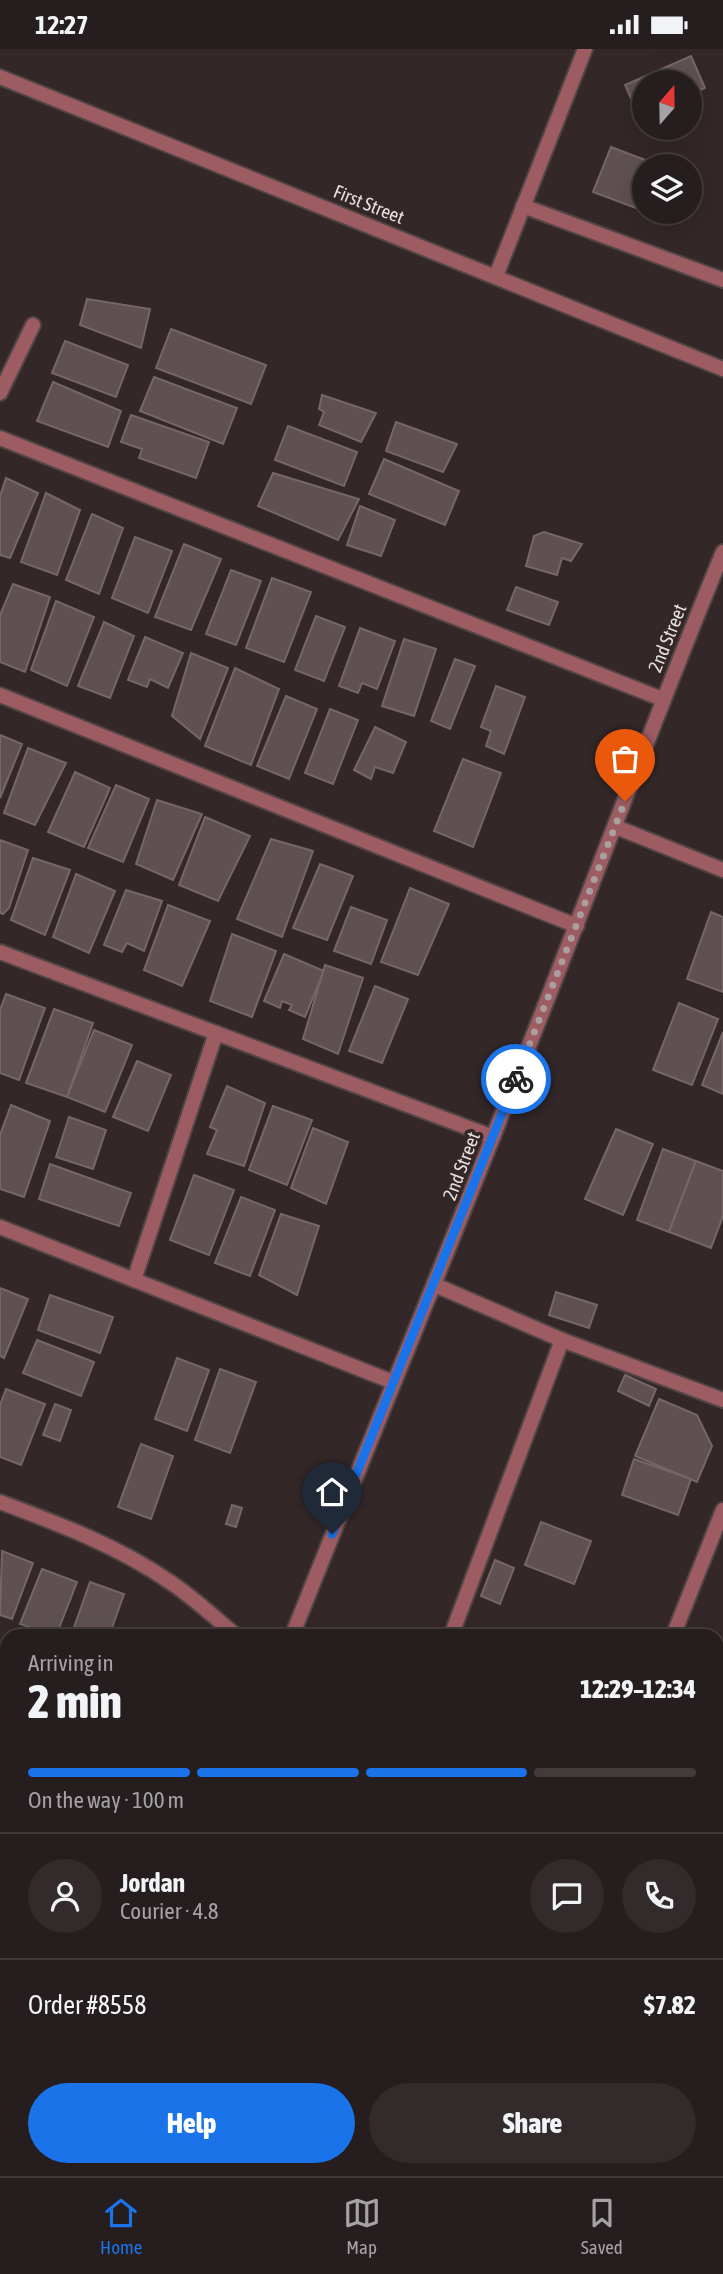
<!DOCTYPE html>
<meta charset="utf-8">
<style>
body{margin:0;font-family:"Asap Condensed",sans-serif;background:#322a2b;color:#f1f3f6;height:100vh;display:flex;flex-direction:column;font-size:26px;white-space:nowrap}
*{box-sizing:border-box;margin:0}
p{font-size:23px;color:#a4a2a4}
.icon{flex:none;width:38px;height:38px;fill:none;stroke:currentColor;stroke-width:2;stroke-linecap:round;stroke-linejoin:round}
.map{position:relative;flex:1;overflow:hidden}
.details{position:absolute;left:0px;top:1580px;width:724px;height:548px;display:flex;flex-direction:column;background:#261d1e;border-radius:21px 21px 0 0;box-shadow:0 7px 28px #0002,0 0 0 2px #423b3c}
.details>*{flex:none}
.needle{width:46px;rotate:20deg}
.tools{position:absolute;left:632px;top:21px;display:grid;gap:14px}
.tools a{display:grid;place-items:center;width:70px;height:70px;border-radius:50%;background:#261d1e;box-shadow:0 7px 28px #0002,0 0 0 2px #423b3c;font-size:35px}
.pin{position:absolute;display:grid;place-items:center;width:60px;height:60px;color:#fff;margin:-72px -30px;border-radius:50% 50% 50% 0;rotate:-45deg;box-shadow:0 0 7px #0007}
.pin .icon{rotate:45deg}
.courier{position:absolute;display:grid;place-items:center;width:70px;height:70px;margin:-35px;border:5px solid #1a73e8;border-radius:50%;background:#fff;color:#222;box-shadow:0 2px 9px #0007}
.head em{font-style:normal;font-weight:800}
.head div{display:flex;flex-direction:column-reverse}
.head{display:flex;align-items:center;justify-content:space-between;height:119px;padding:0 28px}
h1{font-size:46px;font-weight:800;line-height:52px}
.bar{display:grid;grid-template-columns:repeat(4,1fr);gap:10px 7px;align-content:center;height:84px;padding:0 28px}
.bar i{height:9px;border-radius:5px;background:#423b3c}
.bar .on{background:#1a73e8}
.bar p{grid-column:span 4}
.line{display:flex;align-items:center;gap:18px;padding:0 28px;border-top:2px solid #423b3c}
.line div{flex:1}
.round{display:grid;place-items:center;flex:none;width:74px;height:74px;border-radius:37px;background:#322a2b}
.primary-button{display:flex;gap:14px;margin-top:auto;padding:14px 28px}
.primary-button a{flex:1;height:80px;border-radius:42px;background:#1a73e8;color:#fff;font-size:28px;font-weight:800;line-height:80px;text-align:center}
.primary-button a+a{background:#322a2b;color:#f1f3f6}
.status{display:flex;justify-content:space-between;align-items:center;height:49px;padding:0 35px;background:#261d1e;direction:ltr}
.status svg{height:19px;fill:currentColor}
.dock{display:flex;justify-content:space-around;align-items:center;height:98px;border-top:2px solid #423b3c;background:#261d1e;font-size:19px;color:#a4a2a4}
.dock a{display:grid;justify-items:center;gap:4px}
.dock .on{color:#1a73e8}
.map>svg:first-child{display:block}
.building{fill:#5f5152;stroke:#756768;stroke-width:2}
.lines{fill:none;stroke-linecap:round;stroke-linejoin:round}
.minor-casing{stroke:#504445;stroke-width:18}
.tertiary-casing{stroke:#504445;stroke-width:18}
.minor{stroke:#9d5c62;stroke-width:14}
.tertiary{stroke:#9d5c62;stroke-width:14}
.done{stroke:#a89f9f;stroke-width:7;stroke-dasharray:0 12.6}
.route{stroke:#1a73e8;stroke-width:9}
.labels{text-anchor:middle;stroke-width:7;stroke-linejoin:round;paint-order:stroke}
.street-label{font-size:19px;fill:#e7dfdf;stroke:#332728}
</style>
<div class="status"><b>12:27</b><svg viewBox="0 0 49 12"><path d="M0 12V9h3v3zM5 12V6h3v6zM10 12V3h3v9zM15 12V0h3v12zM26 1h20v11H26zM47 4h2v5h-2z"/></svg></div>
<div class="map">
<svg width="723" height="2127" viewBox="0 0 723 2127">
<rect width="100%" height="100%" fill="#332728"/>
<g class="building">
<path d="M691 7 705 39 690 45V33H644V65L639 67 625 36Z"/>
<path d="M611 98 661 117H644V162L593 143Z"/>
<path d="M645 163H677L672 173Z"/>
<path d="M87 250 150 260 141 299 80 276Z"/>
<path d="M171 280 266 316 251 355 156 319Z"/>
<path d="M65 292 128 316 116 348 52 324Z"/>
<path d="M154 328 237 359 223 395 140 362Z"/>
<path d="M53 333 121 362 108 398 37 372Z"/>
<path d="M322 346 376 364 361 393 319 376 324 363 319 360Z"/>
<path d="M131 366 209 393 196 429 139 409 142 400 121 393Z"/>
<path d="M396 373 457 395 443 423 386 402Z"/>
<path d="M288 377 357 403 344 437 275 411Z"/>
<path d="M384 410 459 442 445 476 369 445Z"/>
<path d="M273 424 359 450 338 491 258 457Z"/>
<path d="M6 429 38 444 10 509 0 506V447Z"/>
<path d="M46 444 80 461 57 526 21 513Z"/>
<path d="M360 457 395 471 381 507 347 496Z"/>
<path d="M92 465 123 479 99 545 66 531Z"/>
<path d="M544 483 582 495 571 512 562 509 557 526 526 517 534 487Z"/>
<path d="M135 488 172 502 148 564 112 549Z"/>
<path d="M184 495 221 510 191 581 155 568Z"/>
<path d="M231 521 261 532 236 596 206 585Z"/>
<path d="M272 529 311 543 284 613 246 599Z"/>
<path d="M13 535 50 548 25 623 0 613V566Z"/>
<path d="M516 538 558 553 549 576 507 561Z"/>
<path d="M56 552 94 568 67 637 31 621Z"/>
<path d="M316 567 345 578 324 632 295 621Z"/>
<path d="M104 573 134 587 110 649 78 637Z"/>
<path d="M360 579 395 592 377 640 362 634 358 644 339 637Z"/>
<path d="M145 588 183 604 168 639 150 630 147 638 128 631Z"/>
<path d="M404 590 436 600 414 667 382 657Z"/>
<path d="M191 604 228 619 200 690 172 667Z"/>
<path d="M455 610 475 617 450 680 431 672Z"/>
<path d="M235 619 279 640 251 716 205 697Z"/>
<path d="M496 637 525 648 504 705 486 697 491 682 481 678Z"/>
<path d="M286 647 317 660 289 730 257 717Z"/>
<path d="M330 660 358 671 333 735 305 724Z"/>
<path d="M375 678 406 693 393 724 375 718 371 730 354 721Z"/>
<path d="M0 686 22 695 0 749Z"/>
<path d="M28 699 66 714 35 776 4 764Z"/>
<path d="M463 710 501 724 473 798 434 782Z"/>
<path d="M75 723 110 739 84 798 48 783Z"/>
<path d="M116 736 149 750 123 813 88 799Z"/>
<path d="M157 751 202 765 173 831 136 815Z"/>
<path d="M205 768 250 787 218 852 179 836Z"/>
<path d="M271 790 313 802 282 888 237 870Z"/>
<path d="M0 791 28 801 9 859 3 865 0 864Z"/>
<path d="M33 809 70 821 45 886 11 871Z"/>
<path d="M320 815 353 827 327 891 293 879Z"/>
<path d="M76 825 115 842 89 904 53 888Z"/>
<path d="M410 839 449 855 418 926 381 913Z"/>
<path d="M126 841 162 852 144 902 127 894 122 903 104 896Z"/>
<path d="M168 856 210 872 182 937 144 921Z"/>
<path d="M351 858 387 871 371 915 334 902Z"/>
<path d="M711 863 723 868V943L687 930Z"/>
<path d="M232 885 276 902 252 968 210 952Z"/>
<path d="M284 905 324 922 305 968 289 961 292 956 282 952 280 959 264 952Z"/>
<path d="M325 916 363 929 338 1005 303 990Z"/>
<path d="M375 937 408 950 382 1014 349 1002Z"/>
<path d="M6 945 45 959 19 1031 0 1024V961Z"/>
<path d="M679 954 718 970 692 1036 653 1021Z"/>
<path d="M54 960 93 974 67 1048 26 1034Z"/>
<path d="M94 981 132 996 105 1063 67 1048Z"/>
<path d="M723 983V1045L702 1036Z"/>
<path d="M137 1012 171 1026 148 1082 113 1068Z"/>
<path d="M227 1037 265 1054 244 1117 207 1105 217 1081 210 1078Z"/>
<path d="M11 1056 50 1072 24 1148 0 1140V1086Z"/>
<path d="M273 1057 312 1071 287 1136 249 1121Z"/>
<path d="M69 1068 106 1081 93 1120 56 1108Z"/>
<path d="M313 1079 348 1093 326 1155 291 1139Z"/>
<path d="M616 1080 653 1095 623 1166 585 1150Z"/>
<path d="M663 1100 696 1112 669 1183 637 1171Z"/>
<path d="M696 1112 723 1122V1167L711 1199 669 1183Z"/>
<path d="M50 1115 131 1144 119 1177 39 1150Z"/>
<path d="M194 1126 234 1141 209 1206 170 1191Z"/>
<path d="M241 1148 275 1161 250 1227 215 1214Z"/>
<path d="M281 1165 319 1177 297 1246 259 1226Z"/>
<path d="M0 1239 28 1250 4 1309 0 1307Z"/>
<path d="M556 1243 597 1256 589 1279 549 1266Z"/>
<path d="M50 1246 113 1268 100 1304 38 1281Z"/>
<path d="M37 1291 94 1313 81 1347 23 1324Z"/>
<path d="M177 1309 209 1321 187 1382 155 1370Z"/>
<path d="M220 1320 256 1333 230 1404 195 1391Z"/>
<path d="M625 1326 656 1340 649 1357 618 1342Z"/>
<path d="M6 1340 45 1355 21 1416 0 1408V1356Z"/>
<path d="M659 1350 697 1366 712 1397 697 1433 635 1407Z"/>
<path d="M55 1355 71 1361 60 1392 43 1386Z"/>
<path d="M141 1395 173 1407 151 1470 118 1458Z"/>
<path d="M634 1410 691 1430 678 1466 622 1446Z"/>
<path d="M232 1456 242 1459 236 1478 226 1475Z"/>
<path d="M541 1473 591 1492 574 1535 525 1516Z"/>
<path d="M2 1502 33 1514 12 1570 0 1566Z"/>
<path d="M495 1511 514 1519 500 1555 481 1547Z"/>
<path d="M42 1520 77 1533 56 1587 20 1575Z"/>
<path d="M90 1533 124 1545 109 1587H71Z"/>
<path d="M7 1602V1676L0 1673V1622Z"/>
<path d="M0 1749 7 1751V1835L0 1832Z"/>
<path d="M718 1821 723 1823V1865L718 1862Z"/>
<path d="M0 1904 7 1907V1942L0 1939Z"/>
<path d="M718 1935 723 1937 721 2005 718 2004Z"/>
<path d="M0 1980 7 1982V2004L0 2023Z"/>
<path d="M723 2034V2106L718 2104V2049Z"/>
<path d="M270 2121H284L300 2127H267Z"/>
<path d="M321 2121H350L348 2127H336Z"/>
<path d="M382 2121H426L434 2124 432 2127H380Z"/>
</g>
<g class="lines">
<defs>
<g id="minor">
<path d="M523 157 723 231"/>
<path d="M496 227 585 0"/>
<path d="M0 344 33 276"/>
<path d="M0 389 662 650"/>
<path d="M0 646 577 877"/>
<path d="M616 778 723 821"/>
<path d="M0 903 493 1088"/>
<path d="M0 1178 393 1333"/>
<path d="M134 1231 216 984"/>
<path d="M435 1236 562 1291 723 1351"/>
<path d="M0 1453C59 1475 118 1497 170 1533 194 1549 215 1569 237 1587"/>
<path d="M292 1587C367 1398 445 1211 519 1022 588 849 652 675 723 503"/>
<path d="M451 1587 562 1291"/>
<path d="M673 1587 723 1461"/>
<path d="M0 1712 7 1714"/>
<path d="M718 1895 723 1897"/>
<path d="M656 2121 671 2127"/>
<path d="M31 2127 35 2121"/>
<path d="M497 2127 499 2121"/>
</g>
<path id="tertiary" d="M0 28 723 320"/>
</defs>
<use href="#minor" class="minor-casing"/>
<use href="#tertiary" class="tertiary-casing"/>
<use href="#minor" class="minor"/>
<use href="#tertiary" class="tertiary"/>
</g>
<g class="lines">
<path class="done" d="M516 1030 625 752"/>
<path class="route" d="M332 1485 516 1030"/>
</g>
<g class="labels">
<g class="street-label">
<text transform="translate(369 155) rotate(22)" y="7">First Street</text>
<text transform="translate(667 589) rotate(-68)" y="7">2nd Street</text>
<text transform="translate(461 1117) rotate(-69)" y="7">2nd Street</text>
</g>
</g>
</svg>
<div class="tools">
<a><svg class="needle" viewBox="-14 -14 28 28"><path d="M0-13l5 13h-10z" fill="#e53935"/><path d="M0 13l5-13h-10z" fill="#a4a2a4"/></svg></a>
<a><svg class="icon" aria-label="layers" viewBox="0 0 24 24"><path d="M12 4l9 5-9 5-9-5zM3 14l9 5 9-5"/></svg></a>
</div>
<div class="pin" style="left:625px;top:752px;background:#ea580c"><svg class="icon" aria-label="bag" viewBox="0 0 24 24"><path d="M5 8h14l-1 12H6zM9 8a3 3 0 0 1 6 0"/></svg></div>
<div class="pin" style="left:332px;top:1485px;background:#1f2937"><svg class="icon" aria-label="home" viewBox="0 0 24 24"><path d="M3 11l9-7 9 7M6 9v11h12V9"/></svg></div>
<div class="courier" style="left:516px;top:1030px"><svg class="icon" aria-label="bike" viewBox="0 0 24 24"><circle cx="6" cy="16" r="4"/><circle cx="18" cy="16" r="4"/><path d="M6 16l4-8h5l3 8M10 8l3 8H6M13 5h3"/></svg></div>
<section class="details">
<div class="head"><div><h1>2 min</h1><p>Arriving in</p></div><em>12:29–12:34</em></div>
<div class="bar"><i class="on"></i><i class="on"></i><i class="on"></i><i></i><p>On the way · 100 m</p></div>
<div class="line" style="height:126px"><a class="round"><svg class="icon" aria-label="person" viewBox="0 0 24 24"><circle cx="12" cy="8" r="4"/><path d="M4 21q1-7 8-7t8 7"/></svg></a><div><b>Jordan</b><p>Courier · 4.8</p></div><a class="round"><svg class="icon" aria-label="chat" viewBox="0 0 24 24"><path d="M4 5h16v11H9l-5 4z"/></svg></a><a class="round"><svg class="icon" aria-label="phone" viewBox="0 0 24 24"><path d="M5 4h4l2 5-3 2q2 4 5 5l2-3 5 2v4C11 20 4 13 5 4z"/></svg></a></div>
<div class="line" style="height:91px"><div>Order #8558</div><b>$7.82</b></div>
<div class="primary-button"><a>Help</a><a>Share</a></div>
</section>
</div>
<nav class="dock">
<a class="on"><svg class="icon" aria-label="home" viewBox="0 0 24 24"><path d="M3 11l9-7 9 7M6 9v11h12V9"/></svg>Home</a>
<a><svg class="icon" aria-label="map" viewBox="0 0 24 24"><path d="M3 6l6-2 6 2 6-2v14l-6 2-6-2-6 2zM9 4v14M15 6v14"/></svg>Map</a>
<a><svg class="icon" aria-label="saved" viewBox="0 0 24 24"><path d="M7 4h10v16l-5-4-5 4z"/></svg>Saved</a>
</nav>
